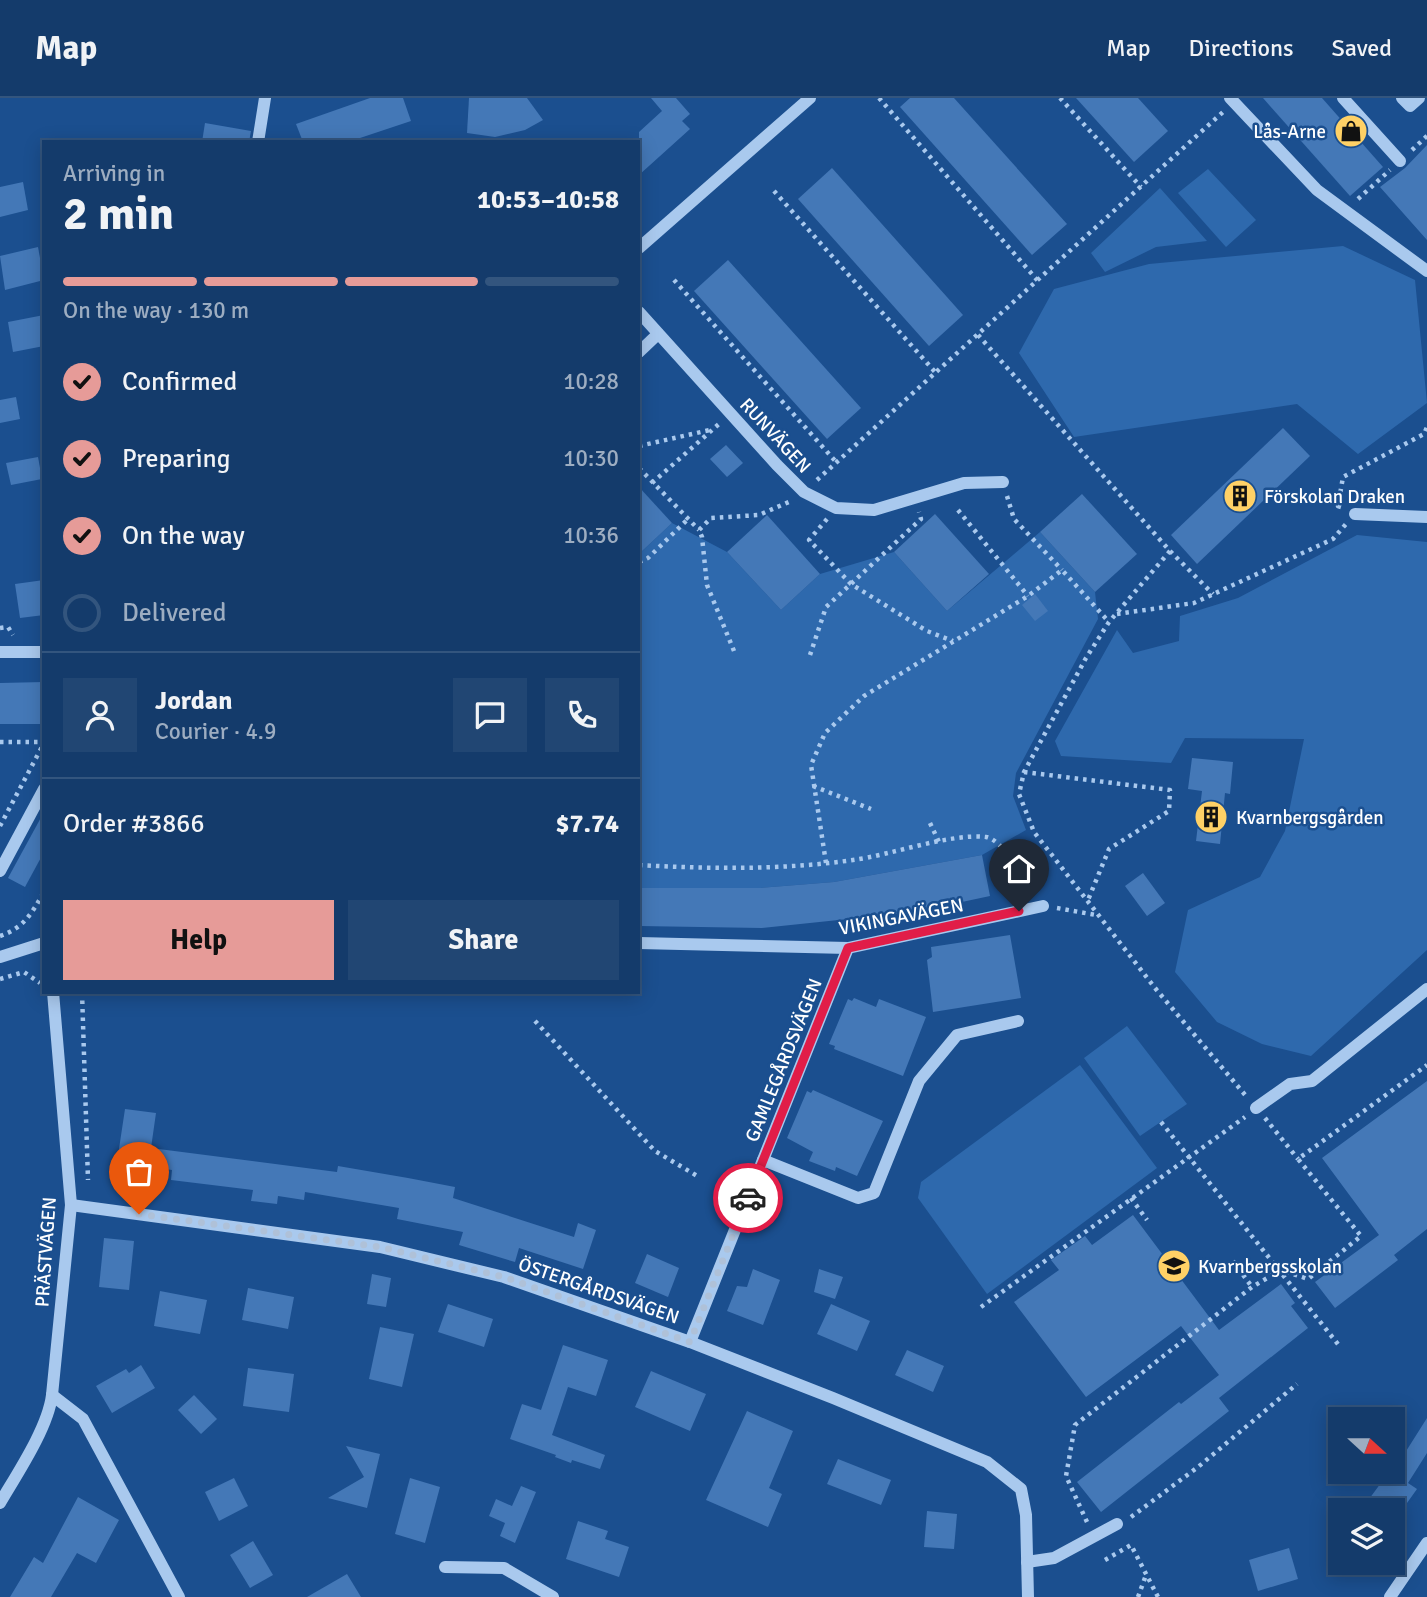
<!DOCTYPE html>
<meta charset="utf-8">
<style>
body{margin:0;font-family:Signika,sans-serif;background:#214673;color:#f1f3f6;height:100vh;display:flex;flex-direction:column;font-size:26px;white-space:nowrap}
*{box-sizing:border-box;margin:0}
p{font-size:23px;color:#9dadc1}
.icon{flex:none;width:38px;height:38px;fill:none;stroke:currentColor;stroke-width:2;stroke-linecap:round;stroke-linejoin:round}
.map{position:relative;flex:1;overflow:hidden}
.sheet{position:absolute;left:42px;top:42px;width:598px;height:854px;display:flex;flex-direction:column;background:#143b6b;border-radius:0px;box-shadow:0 4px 18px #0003,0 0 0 2px #33557e}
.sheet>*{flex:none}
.needle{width:46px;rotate:111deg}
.controls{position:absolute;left:1328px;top:1309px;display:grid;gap:14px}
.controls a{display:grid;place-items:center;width:77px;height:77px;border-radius:0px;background:#143b6b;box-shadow:0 4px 18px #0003,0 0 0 2px #33557e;font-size:35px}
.pin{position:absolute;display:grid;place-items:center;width:60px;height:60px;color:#fff;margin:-72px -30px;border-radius:50% 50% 50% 0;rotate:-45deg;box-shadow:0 0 7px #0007}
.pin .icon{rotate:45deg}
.courier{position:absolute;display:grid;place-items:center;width:70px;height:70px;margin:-35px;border:5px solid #e11d48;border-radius:50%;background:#fff;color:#222;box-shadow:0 2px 9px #0007}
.head em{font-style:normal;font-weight:700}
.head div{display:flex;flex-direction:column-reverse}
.head{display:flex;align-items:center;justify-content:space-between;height:119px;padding:0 21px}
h1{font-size:46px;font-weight:700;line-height:52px}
.bar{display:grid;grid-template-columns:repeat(4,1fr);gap:10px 7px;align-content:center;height:84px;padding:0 21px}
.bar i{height:9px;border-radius:5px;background:#33557e}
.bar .current{background:#e69b98}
.bar p{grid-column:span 4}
.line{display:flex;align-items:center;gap:18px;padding:0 21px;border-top:2px solid #33557e}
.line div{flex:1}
.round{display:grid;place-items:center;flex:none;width:74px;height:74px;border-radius:0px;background:#214673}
ol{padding:0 21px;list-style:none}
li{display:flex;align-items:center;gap:21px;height:77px}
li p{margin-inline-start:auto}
li .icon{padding:7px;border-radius:50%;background:#e69b98;color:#111;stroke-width:4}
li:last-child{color:#9dadc1}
li i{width:38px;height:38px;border:4px solid #33557e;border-radius:50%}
.primary-button{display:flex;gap:14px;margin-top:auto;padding:14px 21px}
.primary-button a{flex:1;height:80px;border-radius:0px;background:#e69b98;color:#111;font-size:28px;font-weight:700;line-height:80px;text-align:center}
.primary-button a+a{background:#214673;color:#f1f3f6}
header{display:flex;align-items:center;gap:42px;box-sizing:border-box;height:98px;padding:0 35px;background:#143b6b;border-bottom:2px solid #33557e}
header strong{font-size:33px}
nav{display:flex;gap:38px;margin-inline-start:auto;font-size:24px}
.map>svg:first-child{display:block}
.green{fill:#2e69ad}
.building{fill:#4478b7}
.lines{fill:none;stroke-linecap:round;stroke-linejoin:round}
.path{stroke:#a9c9ee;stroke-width:4.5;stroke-dasharray:3.5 5;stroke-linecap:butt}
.minor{stroke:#a9c9ee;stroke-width:12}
.done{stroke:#afc1d8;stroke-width:7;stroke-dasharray:0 12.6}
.route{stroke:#e11d48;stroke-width:9}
.labels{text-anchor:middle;stroke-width:5;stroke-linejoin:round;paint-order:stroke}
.poi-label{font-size:19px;fill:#fff;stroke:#1b4f8f;text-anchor:start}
.street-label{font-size:19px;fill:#fff;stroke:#1b4f8f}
</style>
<header>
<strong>Map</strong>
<nav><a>Map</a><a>Directions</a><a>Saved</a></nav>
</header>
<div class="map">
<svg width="1427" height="1499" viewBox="0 0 1427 1499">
<rect width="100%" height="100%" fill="#1b4f8f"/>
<g class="green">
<path d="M1208 71 1256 122 1226 149 1178 95Z"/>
<path d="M1160 90 1207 143 1156 149 1105 174 1091 155Z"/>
<path d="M1343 148 1415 182 1427 305 1358 356 1297 306 1074 339 1019 255 1054 191 1149 166Z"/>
<path d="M672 425 727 454 781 512 820 476 894 454 947 513 1040 434 1095 494 1098 521 1016 675 1013 698 1026 732 982 757 834 784 760 790H639V456Z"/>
<path d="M1357 437 1427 444V852L1311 958 1262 946 1217 924 1175 874 1188 812 1260 779 1285 733 1304 641 1185 640 1171 665 1061 658 1055 643 1117 532 1133 555 1179 543 1180 518 1238 500Z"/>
<path d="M1127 928 1187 1006 1140 1038 1084 960Z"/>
<path d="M1080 967 1157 1070 987 1196 918 1100 921 1084Z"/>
</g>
<g class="building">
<path d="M370 0H403L411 23 348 44H303L296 26Z"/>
<path d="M469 0H527L543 22 525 32 495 39 467 35Z"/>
<path d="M651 0H676L690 16 682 23 690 31 639 77V34L662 13Z"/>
<path d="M910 0H954L1067 126 1032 157 900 9Z"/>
<path d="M1076 0H1138L1168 33 1134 64Z"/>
<path d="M1263 0H1322L1383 69 1350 98Z"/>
<path d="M205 25 251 33 249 44H202Z"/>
<path d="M1427 47V142L1380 89 1405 70Z"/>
<path d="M832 70 963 217 929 248 798 101Z"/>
<path d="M23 84 28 112 0 119V89Z"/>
<path d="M38 149 44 182 5 192 0 158Z"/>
<path d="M728 162 861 310 827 341 694 193Z"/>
<path d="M44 217V248L13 254 8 224Z"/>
<path d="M16 299 20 321 0 325V302Z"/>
<path d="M1283 330 1310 358 1197 466 1171 437Z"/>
<path d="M726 347 743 365 727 379 710 361Z"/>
<path d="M38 359 42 381 11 387 6 365Z"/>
<path d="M639 389 672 425 639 456Z"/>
<path d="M1082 396 1137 456 1095 494 1040 434Z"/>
<path d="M935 416 989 476 947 513 894 454Z"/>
<path d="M767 417 820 476 781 512 727 454Z"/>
<path d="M44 482V517L20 520 15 486Z"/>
<path d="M1035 496 1048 513 1035 523 1022 507Z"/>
<path d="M44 584V626H0V585Z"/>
<path d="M1192 660 1233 664 1230 696 1225 695 1220 746 1196 743 1202 693 1188 691Z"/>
<path d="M44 714V754L25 789 8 780Z"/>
<path d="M982 757 990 798 915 814 762 830 639 828V790H760L834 784Z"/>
<path d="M1143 775 1165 805 1147 818 1125 788Z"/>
<path d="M1010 837 1021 900 933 914 927 862 932 859 931 849Z"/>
<path d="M854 900 876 909 879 901 926 919 903 978 834 951 835 948 829 946 848 901 852 903Z"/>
<path d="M1427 983V1131L1394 1157 1398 1162 1335 1210 1315 1184 1379 1137 1322 1060Z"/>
<path d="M813 992 883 1023 857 1078 836 1069 835 1073 809 1063 813 1054 787 1040 807 993 811 995Z"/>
<path d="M125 1011 156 1015 151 1050 337 1074 338 1068 408 1080 455 1089 453 1100 574 1139 578 1125 596 1132 583 1171 519 1150 515 1164 459 1147 463 1134 397 1121 399 1110 305 1094 304 1102 278 1098 277 1106 251 1103 253 1092 171 1082 172 1072 117 1064Z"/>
<path d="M1133 1117 1219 1232 1281 1186 1295 1205 1291 1208 1308 1230 1219 1300 1229 1313 1101 1414 1077 1384 1179 1304 1181 1306 1219 1277 1181 1228 1086 1299 1014 1204 1059 1172 1051 1162 1085 1138 1092 1147Z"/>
<path d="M104 1140 134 1143 129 1192 99 1189Z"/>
<path d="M647 1156 679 1170 668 1199 635 1185Z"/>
<path d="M753 1171 780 1182 763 1227 727 1213 737 1188 747 1189Z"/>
<path d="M819 1171 843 1179 835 1201 814 1194Z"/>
<path d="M372 1176 391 1180 386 1209 367 1206Z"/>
<path d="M248 1190 294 1199 288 1231 242 1222Z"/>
<path d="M160 1193 207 1202 200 1236 154 1228Z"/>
<path d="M448 1206 493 1221 484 1249 438 1234Z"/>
<path d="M831 1206 870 1223 857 1253 817 1236Z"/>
<path d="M380 1229 414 1236 402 1289 369 1281Z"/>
<path d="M563 1247 608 1262 596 1298 568 1289 552 1337 605 1357 600 1371 572 1362 571 1365 555 1359 556 1357 510 1341 522 1306 541 1312Z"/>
<path d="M907 1252 944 1268 933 1294 895 1277Z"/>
<path d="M141 1267 155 1290 112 1315 96 1288 126 1271 129 1275Z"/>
<path d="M248 1270 294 1276 289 1314 243 1308Z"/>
<path d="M651 1273 706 1296 690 1333 635 1309Z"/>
<path d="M194 1297 217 1321 201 1336 178 1312Z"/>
<path d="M747 1313 793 1333 769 1390 782 1396 768 1429 706 1402Z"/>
<path d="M1427 1320V1355L1408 1385 1417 1391 1402 1412H1361L1389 1374H1393V1351L1403 1358Z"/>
<path d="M346 1348 380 1356 367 1410 328 1400 364 1379Z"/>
<path d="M838 1361 891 1382 881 1407 827 1386Z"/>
<path d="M234 1380 248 1408 219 1423 205 1394Z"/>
<path d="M410 1380 440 1389 425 1445 395 1436Z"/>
<path d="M521 1388 536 1394 515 1445 500 1438 505 1425 489 1418 496 1401 512 1408Z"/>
<path d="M78 1399 119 1422 96 1465 77 1455 51 1499H10L34 1459 43 1465Z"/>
<path d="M927 1413 957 1416 954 1451 924 1449Z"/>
<path d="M578 1423 608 1433 605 1441 629 1449 619 1479 566 1461Z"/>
<path d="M253 1443 273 1477 250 1490 230 1457Z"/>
<path d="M1289 1450 1298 1481 1258 1493 1249 1462Z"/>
<path d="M347 1476 361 1499H307Z"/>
</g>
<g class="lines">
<g class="path">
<path d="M879 0 1038 183"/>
<path d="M1060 0 1141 89"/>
<path d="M1412 52 1427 38"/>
<path d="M774 93 936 275"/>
<path d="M1358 101 1390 72"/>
<path d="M674 182 837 365"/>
<path d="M978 237 1170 453 1213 496"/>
<path d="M639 348 710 332"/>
<path d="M639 370 699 432"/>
<path d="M817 382 1223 14"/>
<path d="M652 385 720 325"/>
<path d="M1007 398 1014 421 1062 472"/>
<path d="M1341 409 1338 408 1343 379 1424 336 1427 329"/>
<path d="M958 412 1028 498"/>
<path d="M827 421 809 442 851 486 927 533 953 543"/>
<path d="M1170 453 1109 524 1086 560 1024 674 1019 696 1034 734 1155 890 1246 998"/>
<path d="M639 464 648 460 688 421"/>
<path d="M1117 516 1194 505 1333 441 1346 426"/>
<path d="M0 530 8 529 13 537"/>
<path d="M734 553 707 487 702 439 699 432 711 420 759 417 791 403"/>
<path d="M810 557 826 509 921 421 919 414"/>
<path d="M0 644H44"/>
<path d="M1024 674 1170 692 1169 713 1109 751 1088 802"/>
<path d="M813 688 871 711"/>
<path d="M930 725 939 744"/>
<path d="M0 728 44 645"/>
<path d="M826 765 811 667 825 635 864 598 1028 498 1062 472 1109 524"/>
<path d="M639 767C710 771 783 772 853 762 891 757 950 735 986 739 1002 741 1024 781 1034 795"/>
<path d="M1057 810 1096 817"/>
<path d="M0 838C24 830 32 815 44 794"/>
<path d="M0 881 24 874 40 885"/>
<path d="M82 894 88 1082"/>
<path d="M535 923 655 1053 699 1079"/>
<path d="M1265 1020 1298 1061"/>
<path d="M1161 1024 1341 1250"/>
<path d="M1131 1100 1147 1122"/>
<path d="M1233 1163 1252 1189"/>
<path d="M981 1209 1245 1019"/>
<path d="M1131 1419 1198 1369 1297 1286"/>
<path d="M1087 1424 1066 1378 1075 1327 1252 1189 1281 1172 1308 1181 1361 1138 1298 1061 1427 967"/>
<path d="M1105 1462 1131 1447 1158 1499"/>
<path d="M1138 1499 1146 1477"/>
</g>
<g class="minor">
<path d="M1230 0 1317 92 1427 173"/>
<path d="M1343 0 1400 63"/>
<path d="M1402 0 1410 8 1419 0"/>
<path d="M258 44 265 0"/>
<path d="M639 150 810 0"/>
<path d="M639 214 777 367 804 394 836 410 874 412 964 385 1003 384"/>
<path d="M639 254 658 236"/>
<path d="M1355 416 1427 419"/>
<path d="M0 554H44"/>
<path d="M0 773 44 691"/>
<path d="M639 845 848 850 1043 808"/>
<path d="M0 859 44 845"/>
<path d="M1256 1010 1290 986 1312 983 1427 891"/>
<path d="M763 1062 858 1100 874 1095 919 983 957 937 1018 923"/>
<path d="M71 1107 380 1149 504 1179 690 1244 833 1300 987 1364 1021 1391 1026 1417 1028 1499"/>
<path d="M690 1244 848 850"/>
<path d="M52 1297 83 1321 179 1499"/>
<path d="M0 1405C17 1376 48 1330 52 1297L71 1107 53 894"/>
<path d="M1027 1464 1054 1460 1117 1426"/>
<path d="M445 1469 504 1470 553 1499"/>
<path d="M1390 1499 1427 1445"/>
</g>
</g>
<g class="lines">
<path class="done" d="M139 1116 380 1149 504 1179 690 1244 748 1100"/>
<path class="route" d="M748 1100 848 850 1019 813"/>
</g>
<defs>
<symbol id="shop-disc" viewBox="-11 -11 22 22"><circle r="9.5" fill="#ffd166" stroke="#1b4f8f"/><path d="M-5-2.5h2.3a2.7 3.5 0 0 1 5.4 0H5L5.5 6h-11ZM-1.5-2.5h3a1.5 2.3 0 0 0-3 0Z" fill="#111"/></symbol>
<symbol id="building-disc" viewBox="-11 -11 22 22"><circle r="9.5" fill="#ffd166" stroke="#1b4f8f"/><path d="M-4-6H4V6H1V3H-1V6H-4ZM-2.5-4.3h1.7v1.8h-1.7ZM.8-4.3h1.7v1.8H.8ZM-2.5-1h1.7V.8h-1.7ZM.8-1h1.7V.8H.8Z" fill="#111"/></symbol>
<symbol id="school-disc" viewBox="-11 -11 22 22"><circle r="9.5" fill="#ffd166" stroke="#1b4f8f"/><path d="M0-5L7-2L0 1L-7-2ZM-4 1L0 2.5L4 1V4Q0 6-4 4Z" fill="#111"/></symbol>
</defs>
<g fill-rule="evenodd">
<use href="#shop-disc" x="1332" y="14" width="38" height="38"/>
<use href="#building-disc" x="1221" y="379" width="38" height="38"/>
<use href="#building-disc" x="1192" y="700" width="38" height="38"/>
<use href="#school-disc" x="1155" y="1149" width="38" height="38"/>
</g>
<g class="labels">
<g class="poi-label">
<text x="1326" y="40" text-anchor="end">Lås-Arne</text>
<text x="1264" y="405">Förskolan Draken</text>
<text x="1236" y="726">Kvarnbergsgården</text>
<text x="1198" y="1175">Kvarnbergsskolan</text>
</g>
<g class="street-label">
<text transform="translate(776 337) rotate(47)" y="7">RUNVÄGEN</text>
<text transform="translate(901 818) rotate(-11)" y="7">VIKINGAVÄGEN</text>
<text transform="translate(783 962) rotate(-68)" y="7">GAMLEGÅRDSVÄGEN</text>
<text transform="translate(45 1154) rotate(-86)" y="7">PRÄSTVÄGEN</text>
<text transform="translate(599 1192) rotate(19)" y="7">ÖSTERGÅRDSVÄGEN</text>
</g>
</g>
</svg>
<div class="controls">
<a><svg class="needle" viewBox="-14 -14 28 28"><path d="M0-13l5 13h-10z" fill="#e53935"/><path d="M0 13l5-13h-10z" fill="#9dadc1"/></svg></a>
<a><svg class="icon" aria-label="layers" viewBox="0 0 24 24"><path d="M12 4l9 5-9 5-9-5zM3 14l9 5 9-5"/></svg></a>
</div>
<div class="pin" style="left:139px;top:1116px;background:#ea580c"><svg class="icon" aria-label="bag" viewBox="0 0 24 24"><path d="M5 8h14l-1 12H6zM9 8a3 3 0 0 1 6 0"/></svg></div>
<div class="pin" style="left:1019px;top:813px;background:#1f2937"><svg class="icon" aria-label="home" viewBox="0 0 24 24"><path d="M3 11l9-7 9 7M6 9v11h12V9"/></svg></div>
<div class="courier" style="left:748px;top:1100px"><svg class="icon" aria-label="car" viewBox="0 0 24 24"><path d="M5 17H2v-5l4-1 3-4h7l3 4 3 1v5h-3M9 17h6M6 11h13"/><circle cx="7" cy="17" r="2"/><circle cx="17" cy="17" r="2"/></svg></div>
<section class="sheet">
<div class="head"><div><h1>2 min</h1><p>Arriving in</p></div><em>10:53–10:58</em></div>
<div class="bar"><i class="current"></i><i class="current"></i><i class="current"></i><i></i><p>On the way · 130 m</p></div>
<ol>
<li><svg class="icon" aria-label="check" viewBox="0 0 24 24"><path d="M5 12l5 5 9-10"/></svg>Confirmed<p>10:28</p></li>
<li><svg class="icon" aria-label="check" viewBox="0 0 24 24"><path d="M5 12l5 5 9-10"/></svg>Preparing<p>10:30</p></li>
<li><svg class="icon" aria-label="check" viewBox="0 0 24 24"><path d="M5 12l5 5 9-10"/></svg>On the way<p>10:36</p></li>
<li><i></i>Delivered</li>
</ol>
<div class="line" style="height:126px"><a class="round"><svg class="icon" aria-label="person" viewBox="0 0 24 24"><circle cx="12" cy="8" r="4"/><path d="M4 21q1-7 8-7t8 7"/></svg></a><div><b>Jordan</b><p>Courier · 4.9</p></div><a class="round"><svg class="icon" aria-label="chat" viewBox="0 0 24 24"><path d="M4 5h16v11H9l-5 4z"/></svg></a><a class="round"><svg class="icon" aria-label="phone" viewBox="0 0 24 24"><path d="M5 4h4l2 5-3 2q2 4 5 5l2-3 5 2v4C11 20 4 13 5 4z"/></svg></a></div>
<div class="line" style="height:91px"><div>Order #3866</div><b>$7.74</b></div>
<div class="primary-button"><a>Help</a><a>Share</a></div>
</section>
</div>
